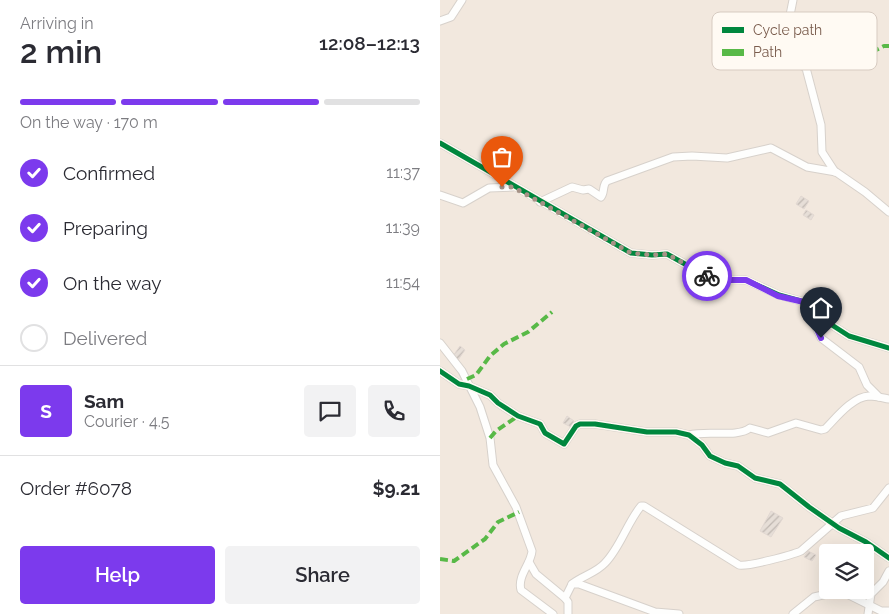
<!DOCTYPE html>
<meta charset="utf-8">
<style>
body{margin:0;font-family:Raleway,sans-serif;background:#f2f2f3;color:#2b2b33;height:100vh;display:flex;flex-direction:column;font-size:19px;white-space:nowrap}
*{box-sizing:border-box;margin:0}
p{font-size:16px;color:#7c7c81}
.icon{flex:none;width:28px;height:28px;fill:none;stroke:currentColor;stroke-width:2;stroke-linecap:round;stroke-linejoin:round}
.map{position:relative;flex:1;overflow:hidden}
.side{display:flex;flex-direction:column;background:#fff;width:440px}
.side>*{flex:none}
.controls{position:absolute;left:379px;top:544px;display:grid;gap:10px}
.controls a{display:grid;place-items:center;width:55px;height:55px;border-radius:5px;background:#fff;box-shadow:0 5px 20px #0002;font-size:25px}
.pin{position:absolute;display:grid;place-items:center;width:42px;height:42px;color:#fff;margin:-51px -21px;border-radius:50% 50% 50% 0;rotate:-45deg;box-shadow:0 0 5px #0007}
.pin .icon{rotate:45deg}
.courier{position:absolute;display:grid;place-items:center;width:50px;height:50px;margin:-25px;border:4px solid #7c3aed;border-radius:50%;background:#fff;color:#222;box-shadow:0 1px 6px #0007}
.head em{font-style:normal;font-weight:600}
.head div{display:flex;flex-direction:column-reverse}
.head{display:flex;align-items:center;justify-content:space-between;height:85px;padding:0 20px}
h1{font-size:32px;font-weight:600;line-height:38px}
.bar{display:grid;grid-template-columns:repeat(4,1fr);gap:8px 5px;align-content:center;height:60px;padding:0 20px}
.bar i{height:6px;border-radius:4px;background:#e1e1e2}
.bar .on{background:#7c3aed}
.bar p{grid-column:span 4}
.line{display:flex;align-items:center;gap:12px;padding:0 20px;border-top:1px solid #e1e1e2}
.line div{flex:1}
.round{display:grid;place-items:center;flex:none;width:52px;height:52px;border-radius:5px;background:#f2f2f3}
ol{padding:0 20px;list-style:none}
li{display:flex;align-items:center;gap:15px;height:55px}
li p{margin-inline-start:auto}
li .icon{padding:5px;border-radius:50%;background:#7c3aed;color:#fff;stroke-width:4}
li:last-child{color:#7c7c81}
li i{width:28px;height:28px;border:2px solid #e1e1e2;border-radius:50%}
.primary-button{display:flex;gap:10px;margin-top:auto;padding:10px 20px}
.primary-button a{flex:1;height:58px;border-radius:5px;background:#7c3aed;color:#fff;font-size:20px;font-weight:600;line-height:58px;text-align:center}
.primary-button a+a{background:#f2f2f3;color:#2b2b33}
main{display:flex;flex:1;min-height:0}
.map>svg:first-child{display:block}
.residential{fill:#f2e8de;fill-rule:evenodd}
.building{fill:url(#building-hatch);stroke:#e2d8d2}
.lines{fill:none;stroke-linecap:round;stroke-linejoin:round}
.minor-casing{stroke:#d7d1cb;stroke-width:9}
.minor{stroke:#fefefd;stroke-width:7}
.quiet{stroke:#58b947;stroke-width:4;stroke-dasharray:8 4;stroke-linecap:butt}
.cycleway-casing{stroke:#fffaf3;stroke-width:8}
.cycleway{stroke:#00873e;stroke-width:5}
.done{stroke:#a69286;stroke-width:5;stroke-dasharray:0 9}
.route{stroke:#7c3aed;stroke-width:6}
.key{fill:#fffaf3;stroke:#d7cbc1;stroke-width:1}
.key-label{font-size:14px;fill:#7a5c4d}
</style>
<main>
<section class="side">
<div class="head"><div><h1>2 min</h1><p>Arriving in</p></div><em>12:08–12:13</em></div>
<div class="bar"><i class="on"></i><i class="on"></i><i class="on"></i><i></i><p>On the way · 170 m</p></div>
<ol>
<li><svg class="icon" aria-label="check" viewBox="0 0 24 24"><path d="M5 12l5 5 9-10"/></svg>Confirmed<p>11:37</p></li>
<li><svg class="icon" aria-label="check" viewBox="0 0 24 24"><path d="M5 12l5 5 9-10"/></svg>Preparing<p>11:39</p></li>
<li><svg class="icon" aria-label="check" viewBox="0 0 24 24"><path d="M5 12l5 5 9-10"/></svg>On the way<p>11:54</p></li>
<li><i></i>Delivered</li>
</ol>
<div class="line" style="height:90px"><b class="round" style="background:#7c3aed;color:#fff">S</b><div><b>Sam</b><p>Courier · 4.5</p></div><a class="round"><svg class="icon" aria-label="chat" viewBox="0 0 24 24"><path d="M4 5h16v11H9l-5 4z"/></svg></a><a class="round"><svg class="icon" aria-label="phone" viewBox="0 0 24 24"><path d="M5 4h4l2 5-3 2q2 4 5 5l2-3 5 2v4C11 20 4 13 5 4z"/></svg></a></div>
<div class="line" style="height:65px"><div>Order #6078</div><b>$9.21</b></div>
<div class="primary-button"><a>Help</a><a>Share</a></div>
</section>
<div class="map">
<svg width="449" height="614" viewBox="0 0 449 614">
<defs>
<pattern id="building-hatch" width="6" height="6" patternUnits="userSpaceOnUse" patternTransform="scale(1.25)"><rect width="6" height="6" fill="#e6ded7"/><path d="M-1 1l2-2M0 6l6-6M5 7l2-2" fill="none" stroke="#bfb7b1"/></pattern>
</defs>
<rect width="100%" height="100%" fill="#f9f5f0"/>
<path class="residential" d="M0 0H449V614H0ZM388 552H425V590H388Z"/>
<g class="building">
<path d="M361 196 369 201 364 209 356 204Z"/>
<path d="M366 210 374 215 371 220 363 215Z"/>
<path d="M20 346 25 350 18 360 13 356Z"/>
<path d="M127 416 134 421 131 427 123 423Z"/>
<path d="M331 511 343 518 331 537 320 531Z"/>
<path d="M368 551 376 555 372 561 364 557Z"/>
</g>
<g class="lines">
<defs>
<g id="minor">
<path d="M353 0 348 25 336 45 335 50 366 68 381 125 382 152 395 172"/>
<path d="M0 21 11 17 22 0"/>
<path d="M0 143 191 253 212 255 227 254 272 279 306 280 339 295 368 303 378 316 409 336 449 348"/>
<path d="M0 195 23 203 49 188 73 187"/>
<path d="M100 202 132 187 143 190 149 189 161 197C165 192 162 185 167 181L233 157 252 156 287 158 331 148 367 167 396 172 425 192 449 212"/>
<path d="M378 316 376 327 381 338 419 367 427 385 439 397"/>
<path d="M0 343 22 371 40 407 50 438 53 465 76 507 92 551C91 564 77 576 81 590L113 614"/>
<path d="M0 371 19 384 29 386 50 395 58 403 78 416 100 424 105 433 124 444 136 426 140 424H155L207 432H236L249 435 262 445 270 456 285 463 298 466 315 478 340 484 369 507 399 528 426 542 449 558"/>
<path d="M249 435C267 430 297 438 310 428L328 433 356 423 381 430 385 429C396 418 412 397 429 396 436 396 443 398 449 399"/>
<path d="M89 562 96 574 125 598 128 602V614"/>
<path d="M132 584C142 576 156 573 165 563 180 548 187 523 201 506H204L299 565C307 567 352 555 361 551L401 516 433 508 449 488"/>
<path d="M125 598 132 584H139L215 612 239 614"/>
<path d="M353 614 374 597 396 592 407 594 441 611H449"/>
<path d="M428 614 431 594 443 582 449 571"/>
</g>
</defs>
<use href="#minor" class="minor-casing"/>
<use href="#minor" class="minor"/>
<g class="quiet">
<path d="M366 68 380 55 392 53 405 57 430 53 444 46H449"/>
<path d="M27 379 36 375 50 356 64 344 88 332 112 312"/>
<path d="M50 438 56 431 78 416"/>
<path d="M0 559 14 561 45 539 58 522 79 512"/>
</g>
<defs>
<g id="cycleway">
<path d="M0 143 191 253 212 255 227 254 272 279 306 280 339 295 368 303 378 316 409 336 449 348"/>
<path d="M0 371 19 384 29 386 50 395 58 403 78 416 100 424 105 433 124 444 136 426 140 424H155L207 432H236L249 435 262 445 270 456 285 463 298 466 315 478 340 484 369 507 399 528 426 542 449 558"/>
</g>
</defs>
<use href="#cycleway" class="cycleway-casing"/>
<use href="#cycleway" class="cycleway"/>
</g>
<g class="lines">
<path class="done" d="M62 187H73L191 253 212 255 227 254 267 276"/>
<path class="route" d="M267 276 275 280H306L338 296 368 303 378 316 376 327 381 338"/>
</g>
<rect x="272" y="12" width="165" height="58" rx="8" class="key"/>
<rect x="282" y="27" width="22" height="6" fill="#00873e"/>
<rect x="282" y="49" width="22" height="7" fill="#58b947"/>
<g class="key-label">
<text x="313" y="35">Cycle path</text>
<text x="313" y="57">Path</text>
</g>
</svg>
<div class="controls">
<a><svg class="icon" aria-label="layers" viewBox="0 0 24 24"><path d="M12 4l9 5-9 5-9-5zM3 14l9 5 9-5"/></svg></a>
</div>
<div class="pin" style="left:62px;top:187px;background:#ea580c"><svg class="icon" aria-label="bag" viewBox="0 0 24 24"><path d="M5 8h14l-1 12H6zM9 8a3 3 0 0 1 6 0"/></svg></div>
<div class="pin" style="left:381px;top:338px;background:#1f2937"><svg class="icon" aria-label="home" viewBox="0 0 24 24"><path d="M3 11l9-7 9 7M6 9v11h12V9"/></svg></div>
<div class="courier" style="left:267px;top:276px"><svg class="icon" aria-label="bike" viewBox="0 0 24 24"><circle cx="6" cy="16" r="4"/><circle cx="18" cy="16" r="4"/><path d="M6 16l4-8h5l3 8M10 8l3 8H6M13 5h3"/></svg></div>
</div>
</main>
